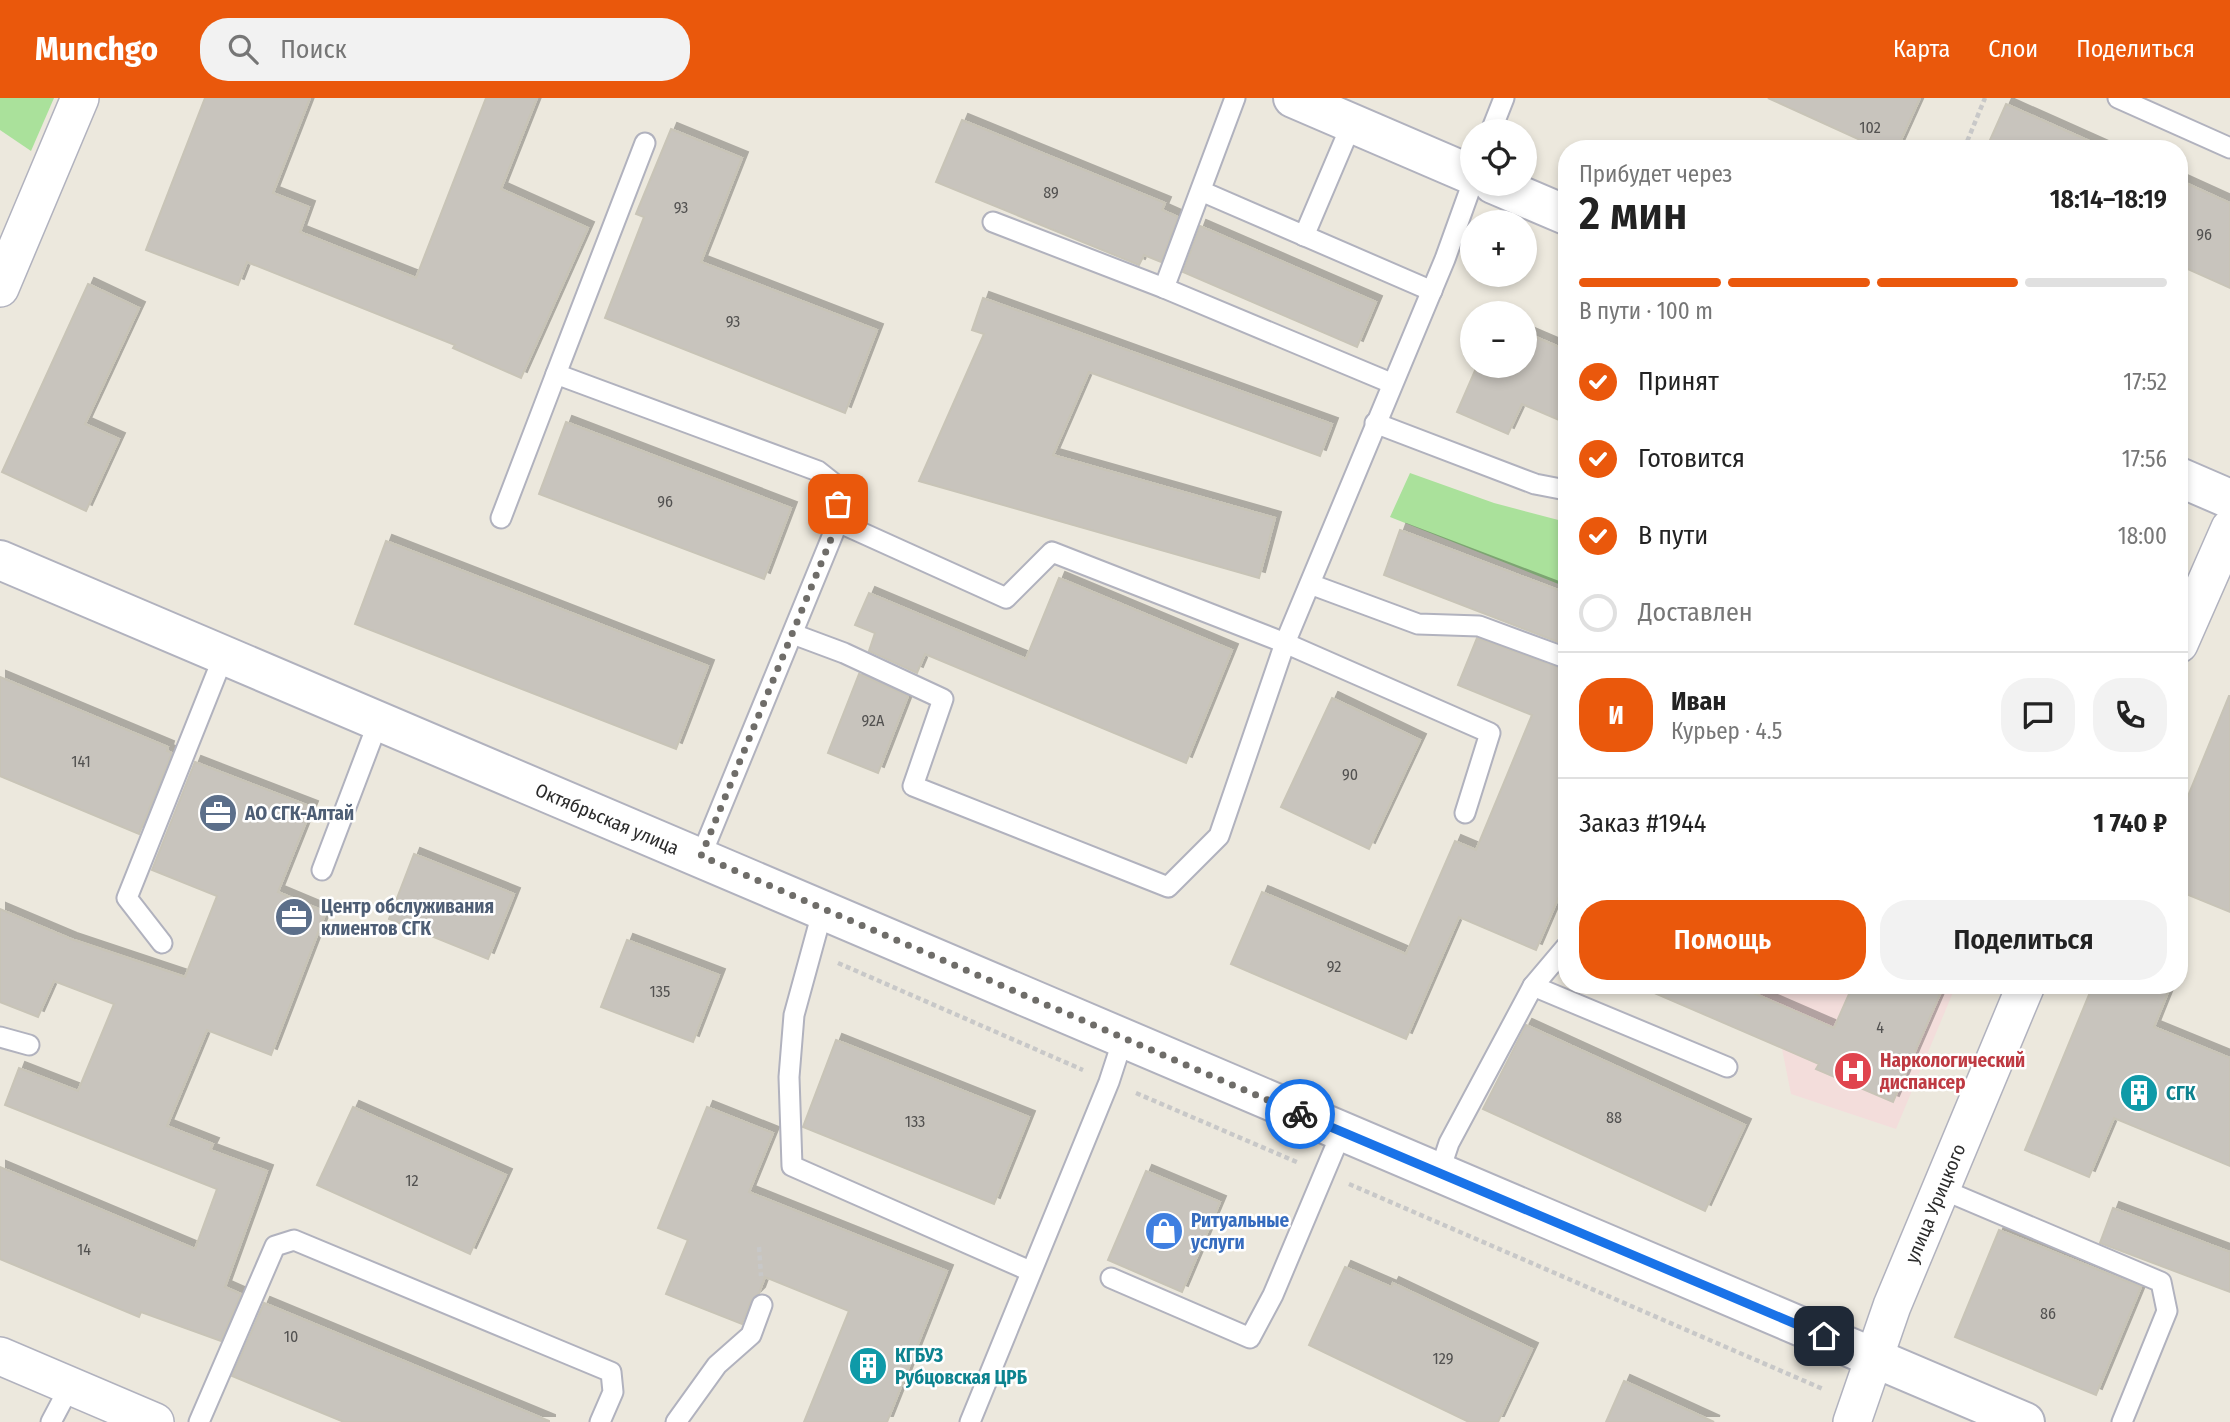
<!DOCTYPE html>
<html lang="ru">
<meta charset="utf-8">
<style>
body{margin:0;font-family:"Fira Sans Condensed",sans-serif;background:#f2f2f2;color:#222;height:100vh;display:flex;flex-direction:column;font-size:26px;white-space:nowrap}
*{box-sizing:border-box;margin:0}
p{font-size:23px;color:#767676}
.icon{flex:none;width:38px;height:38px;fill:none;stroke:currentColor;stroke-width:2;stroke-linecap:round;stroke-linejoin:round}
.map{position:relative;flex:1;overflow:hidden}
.details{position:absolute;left:1558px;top:42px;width:630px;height:854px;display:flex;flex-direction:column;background:#fff;border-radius:28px;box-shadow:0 4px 10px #0003}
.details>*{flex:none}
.controls{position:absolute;left:1460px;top:21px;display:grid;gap:14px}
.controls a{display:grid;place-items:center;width:77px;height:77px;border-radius:50%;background:#fff;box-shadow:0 4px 10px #0003;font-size:35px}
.pin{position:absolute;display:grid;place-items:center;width:60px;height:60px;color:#fff;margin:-30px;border-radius:14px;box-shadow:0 4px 10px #0006}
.courier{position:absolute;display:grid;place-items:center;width:70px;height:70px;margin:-35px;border:5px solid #1a73e8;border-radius:50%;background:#fff;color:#222;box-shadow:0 2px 9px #0007}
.summary em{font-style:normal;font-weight:600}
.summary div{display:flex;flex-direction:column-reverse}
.summary{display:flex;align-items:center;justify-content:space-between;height:119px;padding:0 21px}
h1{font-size:46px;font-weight:600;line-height:52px}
.bar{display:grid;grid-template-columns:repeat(4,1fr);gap:10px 7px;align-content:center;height:84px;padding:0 21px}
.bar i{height:9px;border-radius:5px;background:#e0e0e0}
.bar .active{background:#ea580c}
.bar p{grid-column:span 4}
.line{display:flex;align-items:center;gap:18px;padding:0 21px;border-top:2px solid #e0e0e0}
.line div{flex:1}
.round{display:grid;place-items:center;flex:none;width:74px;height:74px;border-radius:28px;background:#f2f2f2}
ol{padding:0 21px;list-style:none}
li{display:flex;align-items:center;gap:21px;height:77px}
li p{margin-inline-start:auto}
li .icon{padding:7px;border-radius:50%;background:#ea580c;color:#fff;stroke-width:4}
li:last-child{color:#767676}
li i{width:38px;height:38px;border:4px solid #e0e0e0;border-radius:50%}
.cta{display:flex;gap:14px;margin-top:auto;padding:14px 21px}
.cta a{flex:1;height:80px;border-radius:28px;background:#ea580c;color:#fff;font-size:28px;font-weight:600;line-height:80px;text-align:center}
.cta a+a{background:#f2f2f2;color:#222}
header{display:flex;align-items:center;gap:42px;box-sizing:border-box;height:98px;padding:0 35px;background:#ea580c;color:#fff}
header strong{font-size:33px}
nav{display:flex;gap:38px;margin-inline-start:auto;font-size:24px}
.search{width:490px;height:63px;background:#f2f2f2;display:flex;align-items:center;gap:18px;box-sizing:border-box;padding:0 24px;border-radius:28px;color:#767676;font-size:26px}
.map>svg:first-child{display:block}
.medical{fill:#f3dddb}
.green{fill:#aae19b}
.building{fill:#c8c4bd;stroke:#c8c4b7;stroke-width:2;filter:url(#shadow)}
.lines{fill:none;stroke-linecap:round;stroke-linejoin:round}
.service-casing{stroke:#b1b2be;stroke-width:23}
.minor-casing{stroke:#b1b2be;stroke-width:40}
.secondary-casing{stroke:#b1b2be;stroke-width:42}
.path{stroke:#c8c8c8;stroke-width:4.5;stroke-dasharray:5 3.5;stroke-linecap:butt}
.service{stroke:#fff;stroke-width:19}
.minor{stroke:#fff;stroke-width:37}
.secondary{stroke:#fff;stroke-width:38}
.done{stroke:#6f6d69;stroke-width:7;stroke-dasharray:0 12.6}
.route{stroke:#1a73e8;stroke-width:9}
.labels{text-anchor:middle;stroke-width:5;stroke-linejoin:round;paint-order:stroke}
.number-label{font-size:16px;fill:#525150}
.service-label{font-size:19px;font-weight:bold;fill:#4e5e75;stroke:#fff;text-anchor:start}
.street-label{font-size:19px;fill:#2b2b2b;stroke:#fff}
.health-label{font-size:19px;font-weight:bold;fill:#be3a42;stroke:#fff;text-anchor:start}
.culture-label{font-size:19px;font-weight:bold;fill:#0d838f;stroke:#fff;text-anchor:start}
.shop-label{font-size:19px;font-weight:bold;fill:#366cbe;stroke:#fff;text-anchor:start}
</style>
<header>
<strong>Munchgo</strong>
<div class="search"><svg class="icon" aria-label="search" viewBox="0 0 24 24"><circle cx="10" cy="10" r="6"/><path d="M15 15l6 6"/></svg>Поиск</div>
<nav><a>Карта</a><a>Слои</a><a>Поделиться</a></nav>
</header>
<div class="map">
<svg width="2230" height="1324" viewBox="0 0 2230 1324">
<defs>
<filter id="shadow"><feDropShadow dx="6" dy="-6" stdDeviation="0" flood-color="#0004"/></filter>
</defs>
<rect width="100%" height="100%" fill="#ece8dd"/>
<path class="medical" d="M1731 887H1956L1896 1031 1791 996 1782 951 1771 943Z"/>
<g class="green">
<path d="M0 0H54L31 53 0 32Z"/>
<path d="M1410 375 1494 405 1566 424V489L1390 419Z"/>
</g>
<g class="building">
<path d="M205 0H310L273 95 309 109 300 134 416 180 486 0H537L501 91 588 130 521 280 453 250 455 247 247 164 238 187 146 152Z"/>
<path d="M1768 0H1920L1897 51H1880Z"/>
<path d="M2006 6 2107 51H1986Z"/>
<path d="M962 22 1165 105 1162 112 1178 119 1161 164 1144 157 1139 167 936 84Z"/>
<path d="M671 31 742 60 701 164 877 232 845 315 605 220 644 119 636 116Z"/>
<path d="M2179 82 2230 105V190L2179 167Z"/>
<path d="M1200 128 1376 204 1357 249 1183 174Z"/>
<path d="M88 186 139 210 85 326 119 341 86 413 2 374Z"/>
<path d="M983 200 1332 326 1320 358 1089 274 1053 357 1275 420 1259 480 919 383 984 236 972 232Z"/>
<path d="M1524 234 1566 252V325L1522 306 1508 336 1457 314 1477 268H1524Z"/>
<path d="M566 324 791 410 764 481 539 396Z"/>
<path d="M1400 432 1566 495V547L1384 477Z"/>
<path d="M386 443 708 568 676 651 355 526Z"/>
<path d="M1059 480 1232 552 1186 665 925 556 917 575 869 553 875 535 855 527 869 495 1026 561Z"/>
<path d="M1477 540 1566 572V782L1536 852 1459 819 1406 941 1231 866 1262 794 1406 856 1455 743 1476 752 1532 617 1458 587Z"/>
<path d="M859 576 908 598 878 675 828 655Z"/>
<path d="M0 579 168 649 167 653 172 655 139 736 0 678Z"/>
<path d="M2229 598H2230V814L2179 793V720Z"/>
<path d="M1332 600 1420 642 1369 751 1281 709Z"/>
<path d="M195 664 312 709 278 794 326 814 271 957 207 932 167 1028 213 1046 210 1052 267 1073 225 1189 241 1196 221 1243 141 1214 139 1219 0 1161V1069L195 1151 217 1091 5 1007 19 970 78 993 114 906 54 883 38 919 0 904V811L71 841 185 879 217 798 152 772Z"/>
<path d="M414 756 514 796 488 861 389 821Z"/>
<path d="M627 842 719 877 693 944 601 909Z"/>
<path d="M1636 887H1735L1834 930 1853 887H1944L1893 1004 1816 971 1819 966Z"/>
<path d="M2093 887H2171L2154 929 2230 960V1068L2114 1020 2089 1079 2025 1052Z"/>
<path d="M1526 927 1745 1027 1705 1113 1483 1011Z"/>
<path d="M836 942 1029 1019 994 1106 803 1029Z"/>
<path d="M353 1009 506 1077 470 1156 317 1087Z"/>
<path d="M707 1009 773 1035 749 1094 947 1173 887 1324H804L849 1213 765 1179 759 1195 751 1203 742 1226 666 1196 688 1142 658 1130Z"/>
<path d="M1146 1073 1220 1104 1182 1194 1108 1162Z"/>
<path d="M2113 1110 2230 1154V1194L2100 1145Z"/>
<path d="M1999 1132 2141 1189 2096 1297 1955 1239Z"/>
<path d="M1345 1169 1391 1189 1393 1185 1532 1251 1498 1324H1469L1309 1247Z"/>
<path d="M264 1205 549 1323V1324H344L232 1278Z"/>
<path d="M1624 1283 1714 1324H1606Z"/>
</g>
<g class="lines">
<defs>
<g id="service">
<path d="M2118 0 2230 50"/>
<path d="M1491 33 1504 0"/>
<path d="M645 45 556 276 818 373 837 388 838 424 701 758"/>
<path d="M1201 93 1432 193"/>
<path d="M993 124 1164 190 1391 285"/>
<path d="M1304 138 1352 25"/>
<path d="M1164 190 1235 0"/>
<path d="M1375 325 1535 386 1566 392"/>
<path d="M501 420 556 276"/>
<path d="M838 424 1006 500 1052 454 1285 545 1490 635 1465 715"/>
<path d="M1310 486 1418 526 1479 528 1566 560"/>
<path d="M793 536 844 555 943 601 913 688 1168 789 1219 738 1285 545 1445 161 1472 86"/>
<path d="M322 772 379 622"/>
<path d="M823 811 794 917 789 979 792 1068 1030 1173"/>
<path d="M162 845 127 800 224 557"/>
<path d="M1533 888 1727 969"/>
<path d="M0 939 29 947"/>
<path d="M1439 1075 1449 1045 1533 888 1566 849"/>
<path d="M1939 1090 2161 1184 2167 1213 2122 1324"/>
<path d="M1111 1180 1250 1240 1273 1197 1342 1033"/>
<path d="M51 1324 70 1288"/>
<path d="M199 1324 275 1148 294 1142 611 1274 613 1294 600 1324"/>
<path d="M676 1324 717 1267 751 1237 762 1207"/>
<path d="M970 1324 1109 984 1123 941"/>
</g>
<g id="minor">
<path d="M0 190 80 0"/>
<path d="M2179 546 2230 430"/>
<path d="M0 1258 155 1324"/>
<path id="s1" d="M1852 1324 1892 1208 2026 887"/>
</g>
<g id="secondary">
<path d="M1293 0 1472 77"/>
<path d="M1493 86 1566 117"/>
<path d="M2179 379 2230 401"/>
<path id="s2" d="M0 462 2025 1324"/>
</g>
</defs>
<use href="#service" class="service-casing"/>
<use href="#minor" class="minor-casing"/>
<use href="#secondary" class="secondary-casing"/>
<g class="path">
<path d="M1964 51 1985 0"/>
<path d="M838 865 1083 972"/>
<path d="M1136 995 1299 1065"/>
<path d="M1349 1086 1823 1291"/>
<path d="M759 1149 761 1178"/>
</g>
<use href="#service" class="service"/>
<use href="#minor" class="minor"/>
<use href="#secondary" class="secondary"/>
</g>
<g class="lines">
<path class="done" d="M838 406V424L701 758 1300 1016"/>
<path class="route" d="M1300 1016 1824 1238"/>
</g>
<defs>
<symbol id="office-disc" viewBox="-11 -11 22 22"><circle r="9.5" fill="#5c6f8a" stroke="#fff"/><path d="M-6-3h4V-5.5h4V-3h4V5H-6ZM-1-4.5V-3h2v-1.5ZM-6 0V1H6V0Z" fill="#fff"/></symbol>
<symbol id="hospital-disc" viewBox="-11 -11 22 22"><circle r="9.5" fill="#e0444e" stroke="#fff"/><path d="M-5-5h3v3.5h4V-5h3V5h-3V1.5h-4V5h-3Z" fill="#fff"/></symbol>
<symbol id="building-disc" viewBox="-11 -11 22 22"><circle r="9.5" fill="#0f9aa8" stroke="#fff"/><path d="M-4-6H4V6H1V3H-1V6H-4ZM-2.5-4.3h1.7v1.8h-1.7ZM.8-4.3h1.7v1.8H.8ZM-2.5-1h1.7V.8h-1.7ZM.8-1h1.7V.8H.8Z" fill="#fff"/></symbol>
<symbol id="shop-disc" viewBox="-11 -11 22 22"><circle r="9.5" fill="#3f7fe0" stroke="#fff"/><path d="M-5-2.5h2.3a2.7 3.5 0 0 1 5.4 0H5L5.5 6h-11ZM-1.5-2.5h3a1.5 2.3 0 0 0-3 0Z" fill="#fff"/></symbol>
</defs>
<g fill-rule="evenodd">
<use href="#office-disc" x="196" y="693" width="44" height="44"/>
<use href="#office-disc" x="272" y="797" width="44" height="44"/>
<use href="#hospital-disc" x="1831" y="951" width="44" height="44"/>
<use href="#building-disc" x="2117" y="973" width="44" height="44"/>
<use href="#shop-disc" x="1142" y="1111" width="44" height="44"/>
<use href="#building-disc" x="846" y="1246" width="44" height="44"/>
</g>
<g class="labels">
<g class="number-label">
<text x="1870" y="35">102</text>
<text x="1051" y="100">89</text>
<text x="681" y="115">93</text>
<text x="2204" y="142">96</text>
<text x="733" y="229">93</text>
<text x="665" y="409">96</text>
<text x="873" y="628">92А</text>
<text x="81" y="669">141</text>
<text x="1350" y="682">90</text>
<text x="1334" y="874">92</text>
<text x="660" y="899">135</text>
<text x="1880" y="935">4</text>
<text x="1614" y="1025">88</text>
<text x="915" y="1029">133</text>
<text x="412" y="1088">12</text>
<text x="84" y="1157">14</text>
<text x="2048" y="1221">86</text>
<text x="291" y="1244">10</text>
<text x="1443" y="1266">129</text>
</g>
<g class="service-label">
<text x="245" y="722">АО СГК-Алтай</text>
<text x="321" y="815">Центр обслуживания<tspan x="321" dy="22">клиентов СГК</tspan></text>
</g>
<g class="street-label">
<text dy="7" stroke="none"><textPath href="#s2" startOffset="660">Октябрьская улица</textPath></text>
<text dy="7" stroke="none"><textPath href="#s1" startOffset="234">улица Урицкого</textPath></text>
</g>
<g class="health-label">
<text x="1880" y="969">Наркологический<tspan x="1880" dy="22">диспансер</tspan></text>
</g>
<g class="culture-label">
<text x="2166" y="1002">СГК</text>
<text x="895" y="1264">КГБУЗ<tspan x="895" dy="22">Рубцовская ЦРБ</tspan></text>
</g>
<g class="shop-label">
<text x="1191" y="1129">Ритуальные<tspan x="1191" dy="22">услуги</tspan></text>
</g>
</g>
</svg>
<div class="controls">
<a><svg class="icon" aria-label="locate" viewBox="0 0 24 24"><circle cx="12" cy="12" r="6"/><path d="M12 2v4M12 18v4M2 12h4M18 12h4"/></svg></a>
<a>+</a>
<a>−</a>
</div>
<div class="pin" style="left:838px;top:406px;background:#ea580c"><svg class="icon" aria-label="bag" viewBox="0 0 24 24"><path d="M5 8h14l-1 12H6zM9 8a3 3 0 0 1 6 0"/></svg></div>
<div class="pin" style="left:1824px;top:1238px;background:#1f2937"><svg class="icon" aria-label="home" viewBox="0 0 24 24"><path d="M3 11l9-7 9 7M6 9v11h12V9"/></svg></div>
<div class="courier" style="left:1300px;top:1016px"><svg class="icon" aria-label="bike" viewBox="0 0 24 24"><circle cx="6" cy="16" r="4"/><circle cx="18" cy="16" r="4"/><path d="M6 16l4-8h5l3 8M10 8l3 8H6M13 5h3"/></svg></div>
<section class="details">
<div class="summary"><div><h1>2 мин</h1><p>Прибудет через</p></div><em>18:14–18:19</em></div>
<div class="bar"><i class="active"></i><i class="active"></i><i class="active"></i><i></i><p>В пути · 100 m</p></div>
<ol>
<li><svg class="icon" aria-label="check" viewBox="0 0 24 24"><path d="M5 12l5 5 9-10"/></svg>Принят<p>17:52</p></li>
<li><svg class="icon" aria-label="check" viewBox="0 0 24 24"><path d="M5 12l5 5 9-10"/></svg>Готовится<p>17:56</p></li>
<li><svg class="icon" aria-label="check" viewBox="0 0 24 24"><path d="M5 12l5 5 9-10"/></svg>В пути<p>18:00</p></li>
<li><i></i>Доставлен</li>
</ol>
<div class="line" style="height:126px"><b class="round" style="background:#ea580c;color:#fff">И</b><div><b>Иван</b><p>Курьер · 4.5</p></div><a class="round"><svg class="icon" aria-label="chat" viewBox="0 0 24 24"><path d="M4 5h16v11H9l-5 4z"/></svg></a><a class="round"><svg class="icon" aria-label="phone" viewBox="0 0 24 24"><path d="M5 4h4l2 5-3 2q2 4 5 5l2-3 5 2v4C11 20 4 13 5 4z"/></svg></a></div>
<div class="line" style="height:91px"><div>Заказ #1944</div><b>1 740 ₽</b></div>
<div class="cta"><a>Помощь</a><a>Поделиться</a></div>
</section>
</div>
